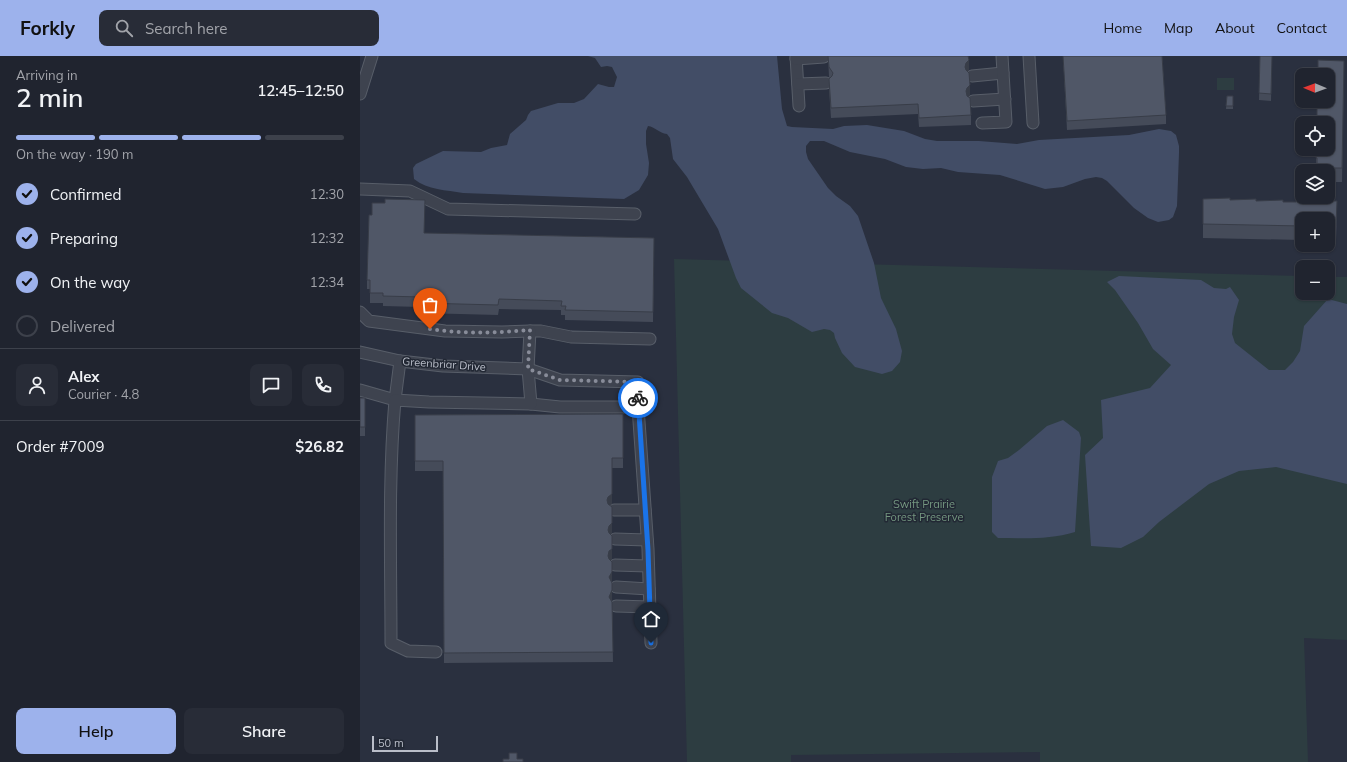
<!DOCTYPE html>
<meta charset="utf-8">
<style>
body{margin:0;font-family:Mulish,sans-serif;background:#282c37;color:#f1f3f6;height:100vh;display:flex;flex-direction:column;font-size:15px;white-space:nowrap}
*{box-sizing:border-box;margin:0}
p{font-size:13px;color:#a2a4aa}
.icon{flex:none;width:22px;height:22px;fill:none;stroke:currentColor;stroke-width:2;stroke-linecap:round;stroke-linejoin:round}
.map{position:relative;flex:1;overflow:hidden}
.panel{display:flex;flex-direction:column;background:#20242f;width:360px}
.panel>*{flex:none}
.needle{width:26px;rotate:271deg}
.tools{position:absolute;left:935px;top:12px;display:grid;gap:8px}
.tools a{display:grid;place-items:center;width:40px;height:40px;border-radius:8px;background:#20242f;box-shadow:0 1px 3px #0004,0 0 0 1px #3d414b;font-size:20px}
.scale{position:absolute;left:12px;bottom:10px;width:66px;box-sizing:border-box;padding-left:4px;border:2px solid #babec9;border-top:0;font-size:11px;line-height:14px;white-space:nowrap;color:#babec9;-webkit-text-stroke:3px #222834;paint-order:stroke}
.pin{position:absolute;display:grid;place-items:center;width:34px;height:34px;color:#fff;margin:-41px -17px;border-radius:50% 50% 50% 0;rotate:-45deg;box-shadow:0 0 4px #0007}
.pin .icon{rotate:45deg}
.courier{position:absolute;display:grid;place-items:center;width:40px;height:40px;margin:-20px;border:3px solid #1a73e8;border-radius:50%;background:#fff;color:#222;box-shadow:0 1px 5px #0007}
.headline em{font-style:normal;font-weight:600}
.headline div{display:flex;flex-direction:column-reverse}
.headline{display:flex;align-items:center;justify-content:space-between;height:68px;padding:0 16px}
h1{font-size:26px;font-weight:600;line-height:30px}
.bar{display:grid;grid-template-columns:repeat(4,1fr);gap:6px 4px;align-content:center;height:48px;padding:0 16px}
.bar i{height:5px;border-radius:3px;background:#3d414b}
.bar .selected{background:#9db2ec}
.bar p{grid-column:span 4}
.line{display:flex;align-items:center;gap:10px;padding:0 16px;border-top:1px solid #3d414b}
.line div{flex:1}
.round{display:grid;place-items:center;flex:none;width:42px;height:42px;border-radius:8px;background:#282c37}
ol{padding:0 16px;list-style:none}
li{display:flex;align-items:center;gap:12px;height:44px}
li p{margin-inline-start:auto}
li .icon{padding:4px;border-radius:50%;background:#9db2ec;color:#111;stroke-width:4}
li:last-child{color:#a2a4aa}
li i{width:22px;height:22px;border:2px solid #3d414b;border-radius:50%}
.action{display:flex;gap:8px;margin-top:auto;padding:8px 16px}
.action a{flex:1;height:46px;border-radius:8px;background:#9db2ec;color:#111;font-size:16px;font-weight:600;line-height:46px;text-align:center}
.action a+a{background:#282c37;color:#f1f3f6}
header{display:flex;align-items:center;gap:24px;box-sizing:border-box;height:56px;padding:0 20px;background:#9db2ec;color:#111}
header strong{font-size:19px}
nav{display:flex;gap:22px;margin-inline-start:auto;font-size:14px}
.search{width:280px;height:36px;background:#282c37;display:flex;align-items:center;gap:10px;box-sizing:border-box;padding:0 14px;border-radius:8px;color:#a2a4aa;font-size:15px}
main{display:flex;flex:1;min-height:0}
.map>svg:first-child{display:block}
.green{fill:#2d3d41}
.water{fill:#424d66}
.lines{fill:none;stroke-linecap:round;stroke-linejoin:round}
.minor-casing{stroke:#585e69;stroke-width:13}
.minor{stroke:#3e434f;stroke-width:11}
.wall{fill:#454b59}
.shaded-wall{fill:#383d48}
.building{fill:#505767;stroke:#383d48}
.done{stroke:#888c99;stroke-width:4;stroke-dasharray:0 7.2}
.route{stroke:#1a73e8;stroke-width:5}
.labels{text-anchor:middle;stroke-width:3;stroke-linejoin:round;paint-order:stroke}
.street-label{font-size:11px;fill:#babec9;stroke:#222834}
.park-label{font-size:11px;fill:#749780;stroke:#222834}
</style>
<header>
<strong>Forkly</strong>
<div class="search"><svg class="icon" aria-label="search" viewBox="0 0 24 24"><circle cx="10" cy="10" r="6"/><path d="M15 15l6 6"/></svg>Search here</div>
<nav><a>Home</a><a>Map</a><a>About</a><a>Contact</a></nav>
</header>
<main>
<section class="panel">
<div class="headline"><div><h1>2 min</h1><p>Arriving in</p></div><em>12:45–12:50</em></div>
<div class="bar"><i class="selected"></i><i class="selected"></i><i class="selected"></i><i></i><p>On the way · 190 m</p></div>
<ol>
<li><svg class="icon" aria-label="check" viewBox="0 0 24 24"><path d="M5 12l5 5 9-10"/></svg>Confirmed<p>12:30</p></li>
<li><svg class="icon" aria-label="check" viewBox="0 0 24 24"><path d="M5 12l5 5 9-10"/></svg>Preparing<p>12:32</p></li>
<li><svg class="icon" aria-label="check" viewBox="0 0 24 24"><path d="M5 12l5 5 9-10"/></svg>On the way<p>12:34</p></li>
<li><i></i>Delivered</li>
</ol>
<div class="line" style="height:72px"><a class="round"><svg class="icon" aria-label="person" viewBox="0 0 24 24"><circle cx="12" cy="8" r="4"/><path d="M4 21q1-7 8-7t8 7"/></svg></a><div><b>Alex</b><p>Courier · 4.8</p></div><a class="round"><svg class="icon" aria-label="chat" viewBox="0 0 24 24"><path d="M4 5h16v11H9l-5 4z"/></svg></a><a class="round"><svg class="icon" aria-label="phone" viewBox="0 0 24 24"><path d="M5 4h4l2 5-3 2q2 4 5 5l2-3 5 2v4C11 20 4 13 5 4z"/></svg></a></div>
<div class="line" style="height:52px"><div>Order #7009</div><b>$26.82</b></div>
<div class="action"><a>Help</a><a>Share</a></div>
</section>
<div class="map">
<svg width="987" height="706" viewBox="0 0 987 706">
<rect width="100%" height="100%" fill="#2a303f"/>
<g class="green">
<rect x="857" y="22" width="17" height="12"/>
<path d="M314 203 942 220V237H968V221H987V584L944 582 948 706H680V696L431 699V706H327Z"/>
</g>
<g class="water">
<path d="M228 0H417L422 53 427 70 432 71 473 73 484 70 507 69 544 75 565 83 577 85H619L657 88 679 84 769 79 799 73 811 75 816 79 819 90V97L817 150 813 161 809 164 798 166 788 162 774 152 747 125 742 122 736 121 725 123 703 131 685 133 640 119 598 116 581 112 563 113 546 111 525 103 490 96 464 85H450L446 90V96L448 103 468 132 476 140 490 150 498 160 514 207 521 242 536 273 542 295 540 306 532 315 522 318 495 311 482 297 475 282 474 277 470 274 464 273 452 276 428 262 412 257 381 232 376 222 358 173 327 121 313 103 310 82 307 78C299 77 295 71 288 70L286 75V88L289 107 288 119 279 134 264 143 103 137C86 134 68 134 54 123L53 112 56 108 83 95 121 96 131 92 147 89 150 78 166 64 168 59 171 55 198 47H214L224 43 238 28 249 31H254L257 21 252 11 247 10 241 11 235 2Z"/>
<path d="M759 220 841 224 854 232 866 233 870 231 879 244 874 261 872 278 875 287 909 314H925L933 306 940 295 944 270 968 243 987 248V428L916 411 879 415 849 428 799 466 783 481 761 492 731 490 725 399 743 382 741 344 790 332 811 309 793 293 778 267 755 234 747 226Z"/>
<path d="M703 364 719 376 721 382 715 476C689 484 664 482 638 482L632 476V421L638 405 648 402 659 394 687 370Z"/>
</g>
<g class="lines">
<defs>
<g id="minor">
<path d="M436 0 439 50"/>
<path d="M669 0 673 67"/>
<path d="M436 3 464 1"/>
<path d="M612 20 643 17"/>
<path d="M438 28 466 27"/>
<path d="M0 38 12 0"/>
<path d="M613 45 645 43"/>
<path d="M622 67 646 66 642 0"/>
<path d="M0 133 50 135 88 153 275 158"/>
<path d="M0 256 9 265 85 275 142 276 170 275H181L211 281 290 283"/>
<path d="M0 296 40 305 83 310 168 313 200 324 278 326V351H200L171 348"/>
<path d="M0 334 35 344 40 305"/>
<path d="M278 351 288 493 291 587"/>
<path d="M254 454H285"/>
<path d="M255 483 287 484"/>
<path d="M255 509 288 510"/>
<path d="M256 531 289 533"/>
<path d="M256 550 290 551"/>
<path d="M76 596 48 595 31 587C31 506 28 425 35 344L69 346 171 348 168 313 170 275"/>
</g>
</defs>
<use href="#minor" class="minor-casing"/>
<use href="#minor" class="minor"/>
</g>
<g class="wall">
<path d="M468 0 609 14 607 15 610 39 608 40 611 59V69L559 71 558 58 471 62 469 33V23H470L469 21Z"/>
<path d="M703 0H802L806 59V68L707 74Z"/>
<path d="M900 0H912L911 45 899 44Z"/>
<path d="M984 5 982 126H968V115H956V93Z"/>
<path d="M867 40H873V53H866Z"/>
<path d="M870 144 923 146 977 159 976 184H968V163H942V184L843 182V168Z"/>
<path d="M64 177 294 182 293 266 205 264V259H201V254L139 253 138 259 61 257V251L23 250V247H10V233H7V224Z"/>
<rect x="0" y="342" width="5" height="38"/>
<path d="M263 358V412H252V448L250 449 252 477 250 478 252 503 250 504 252 525V546L253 606 84 607 83 415H55V359Z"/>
</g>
<g class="shaded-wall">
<path d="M609 4V14L606 17 605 11 606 7Z"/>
<path d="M610 29V39L607 42 606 35 607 32Z"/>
<path d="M252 438V448L248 450 247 444 248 441Z"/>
<path d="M252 467V477L249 480 248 474 249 470Z"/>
<path d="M252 493V503L249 505 248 500 249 495Z"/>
<path d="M252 516V525L249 531V521Z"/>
<path d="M252 534V544L249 550V541Z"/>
</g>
<g class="building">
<path d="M468 0H608L609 4 606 7 605 11 606 14 609 17 610 29 607 32 606 35 607 40 610 42 611 59 559 62 558 48 471 52 469 23 472 20 473 17 469 11Z"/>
<path d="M703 0H802L806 59 707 65Z"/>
<path d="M900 0H912L911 38 899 37Z"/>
<path d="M958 4 984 5 982 112H957V102H956V93H968V67H957V45H968V19H958Z"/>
<path d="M867 40H873V50H866Z"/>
<path d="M870 142V144L896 143V145L923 144V146H936V145H977L976 170H968V163H942V170L843 168V143Z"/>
<path d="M25 143 65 144 64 177 294 182 293 256 205 254 206 250H201L202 245 139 243 138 249 61 247V241L23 240V237H10V224H7L9 159H12V147H25Z"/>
<rect x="0" y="342" width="5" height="29"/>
<path d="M263 358V402H252V438L248 441 247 444 248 448 252 451V467L249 470 248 474 249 477 252 480V493L249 495 248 500 249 503 252 506V516L249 521 252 527V534L249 541 252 546 253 596 84 597 83 405H55V359Z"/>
<path d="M149 697H157V703H163V706H143V703H149Z"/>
</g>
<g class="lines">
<path class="done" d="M70 273C103 278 137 277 170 274L168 313 200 324 278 326V342"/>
<path class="route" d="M278 342 288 494 291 587"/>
</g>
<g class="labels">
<g class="street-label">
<text transform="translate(84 308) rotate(4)" y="4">Greenbriar Drive</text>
</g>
<g class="park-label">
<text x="564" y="452">Swift Prairie<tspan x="564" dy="13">Forest Preserve</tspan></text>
</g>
</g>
</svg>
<div class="tools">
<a><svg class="needle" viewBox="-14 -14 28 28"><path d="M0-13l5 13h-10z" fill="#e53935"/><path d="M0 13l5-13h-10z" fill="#a2a4aa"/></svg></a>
<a><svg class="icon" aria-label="locate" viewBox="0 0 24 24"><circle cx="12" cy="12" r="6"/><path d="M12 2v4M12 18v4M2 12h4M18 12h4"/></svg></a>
<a><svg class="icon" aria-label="layers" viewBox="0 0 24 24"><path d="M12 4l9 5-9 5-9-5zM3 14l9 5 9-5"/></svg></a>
<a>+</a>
<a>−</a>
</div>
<div class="scale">50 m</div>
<div class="pin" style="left:70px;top:273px;background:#ea580c"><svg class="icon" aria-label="bag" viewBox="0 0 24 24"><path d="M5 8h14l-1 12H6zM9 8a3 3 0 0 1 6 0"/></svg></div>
<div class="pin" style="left:291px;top:587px;background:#1f2937"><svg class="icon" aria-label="home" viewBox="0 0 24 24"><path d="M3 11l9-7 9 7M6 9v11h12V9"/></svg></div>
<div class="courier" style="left:278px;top:342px"><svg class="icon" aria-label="bike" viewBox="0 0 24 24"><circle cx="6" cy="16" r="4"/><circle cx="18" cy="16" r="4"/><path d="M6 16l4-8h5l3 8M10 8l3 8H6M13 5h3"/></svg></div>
</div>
</main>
